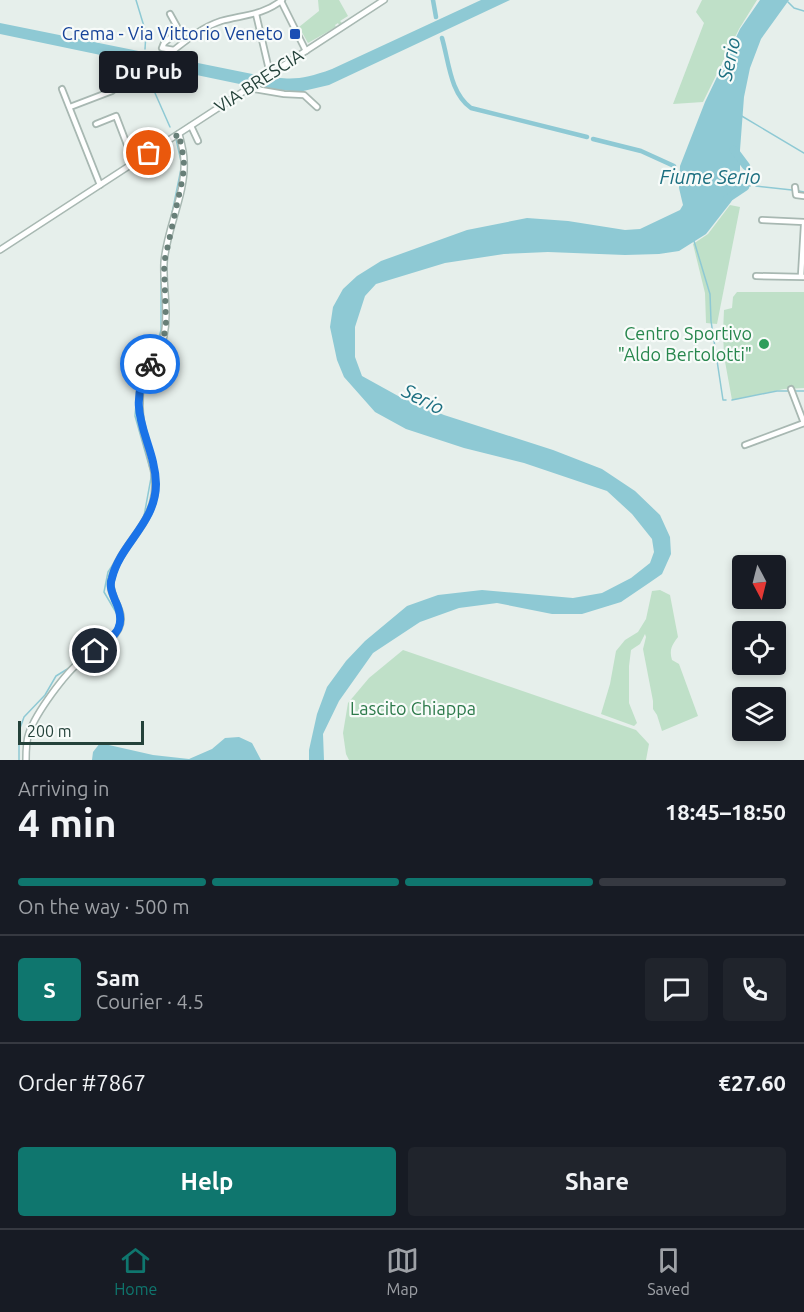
<!DOCTYPE html>
<meta charset="utf-8">
<style>
body{margin:0;font-family:Ubuntu,sans-serif;background:#20242c;color:#f1f3f6;height:100vh;display:flex;flex-direction:column;font-size:22px;white-space:nowrap}
*{box-sizing:border-box;margin:0}
p{font-size:20px;color:#9ea1a6}
.icon{flex:none;width:33px;height:33px;fill:none;stroke:currentColor;stroke-width:2;stroke-linecap:round;stroke-linejoin:round}
.map{position:relative;height:760px;overflow:hidden}
.panel{display:flex;flex-direction:column;background:#171b24;flex:1}
.panel>*{flex:none}
.needle{width:39px;rotate:173deg}
.fabs{position:absolute;left:732px;top:555px;display:grid;gap:12px}
.fabs a{display:grid;place-items:center;width:54px;height:54px;border-radius:6px;background:#171b24;box-shadow:0 3px 9px #0003;font-size:30px}
.scale{position:absolute;left:18px;bottom:15px;width:126px;box-sizing:border-box;padding-left:6px;border:3px solid #24423a;border-top:0;font-size:16px;line-height:21px;white-space:nowrap;color:#24423a;-webkit-text-stroke:4px #f7fbf9;paint-order:stroke}
.pin{position:absolute;display:grid;place-items:center;width:51px;height:51px;color:#fff;margin:-26px;border:3px solid #fff;border-radius:50%;box-shadow:0 2px 6px #0007}
.courier{position:absolute;display:grid;place-items:center;width:60px;height:60px;margin:-30px;border:4px solid #1a73e8;border-radius:50%;background:#fff;color:#222;box-shadow:0 2px 8px #0007}
.bubble{position:absolute;height:42px;border-radius:6px;background:#171b24;box-shadow:0 3px 9px #0003;font-size:20px;font-weight:600;line-height:42px;text-align:center}
.headline em{font-style:normal;font-weight:600}
.headline div{display:flex;flex-direction:column-reverse}
.headline{display:flex;align-items:center;justify-content:space-between;height:102px;padding:0 18px}
h1{font-size:39px;font-weight:600;line-height:45px}
.bar{display:grid;grid-template-columns:repeat(4,1fr);gap:9px 6px;align-content:center;height:72px;padding:0 18px}
.bar i{height:8px;border-radius:4px;background:#363941}
.bar .on{background:#0f766e}
.bar p{grid-column:span 4}
.line{display:flex;align-items:center;gap:15px;padding:0 18px;border-top:2px solid #363941}
.line div{flex:1}
.round{display:grid;place-items:center;flex:none;width:63px;height:63px;border-radius:6px;background:#20242c}
.button{display:flex;gap:12px;margin-top:auto;padding:12px 18px}
.button a{flex:1;height:69px;border-radius:6px;background:#0f766e;color:#fff;font-size:24px;font-weight:600;line-height:69px;text-align:center}
.button a+a{background:#20242c;color:#f1f3f6}
.tab-bar{display:flex;justify-content:space-around;align-items:center;height:84px;border-top:2px solid #363941;background:#171b24;font-size:16px;color:#9ea1a6}
.tab-bar a{display:grid;justify-items:center;gap:3px}
.tab-bar .on{color:#0f766e}
.map>svg:first-child{display:block}
.green{fill:#bfe0c8}
.water{fill:#8ec9d4}
.lines{fill:none;stroke-linecap:round;stroke-linejoin:round}
.stream{stroke:#8ec9d4;stroke-width:1.5}
.canal{stroke:#8ec9d4;stroke-width:4.5}
.river{stroke:#8ec9d4;stroke-width:8}
.minor-casing{stroke:#a8b8b2;stroke-width:8}
.tertiary-casing{stroke:#a8b8b2;stroke-width:8}
.minor{stroke:#fff;stroke-width:4.5}
.tertiary{stroke:#fff;stroke-width:5}
.done{stroke:#687f78;stroke-width:6;stroke-dasharray:0 10.8}
.route{stroke:#1a73e8;stroke-width:8}
.transit-dot{fill:#1a4fb4;stroke:#f7fbf9;stroke-width:2}
.leisure-dot{fill:#2e9e5b;stroke:#f7fbf9;stroke-width:2}
.labels{text-anchor:middle;stroke-width:4.5;stroke-linejoin:round;paint-order:stroke}
.transit-label{font-size:18px;fill:#164399;stroke:#f7fbf9;text-anchor:end}
.street-label{font-size:18px;fill:#24423a;stroke:#f7fbf9}
.leisure-label{font-size:18px;fill:#27864d;stroke:#f7fbf9;text-anchor:end}
.park-label{font-size:18px;fill:#2d7a4b;stroke:#f7fbf9}
.water-label{font-size:20px;font-style:italic;fill:#1c6f80;stroke:#f7fbf9}
</style>
<div class="map">
<svg width="804" height="760" viewBox="0 0 804 760">
<rect width="100%" height="100%" fill="#e6efeb"/>
<g class="green">
<path d="M318 0H339L348 16 340 21 342 23 339 25 338 23 335 25 336 27 308 43 299 27 319 11Z"/>
<path d="M702 0H757L739 29 703 102 673 104 704 23 696 12Z"/>
<path d="M730 205 740 207 717 324 706 323 705 293 693 244 708 234Z"/>
<path d="M737 292H804V388L784 389 732 400 724 356 723 332 724 310 732 308 733 297Z"/>
<path d="M660 590 670 595 678 637C672 645 669 649 672 660L679 664 698 716 662 731 657 715 653 709V701L643 649 646 637 645 634 640 644 631 650 629 666V703L637 723 634 726 601 714 610 684 616 651 625 640 638 632 646 619 652 591Z"/>
<path d="M403 650 636 730 649 744 646 760H349L346 754 343 733 348 703 369 678Z"/>
</g>
<g class="water">
<path d="M481 0H510L329 85 299 92 254 87 0 34V23L262 76C293 80 302 80 332 69Z"/>
<path d="M760 0H789L761 39 750 68 744 97 740 150V186L731 202 706 234 679 251 659 254 625 255 548 252 504 254 445 263 376 284 365 296 355 327V357L362 376 400 397 444 415 553 450 602 469 635 491 660 515 670 537 671 554 662 574 649 583 621 602 582 614H552L497 603 459 608 420 622 373 653 339 701 323 734 324 760H309V750L317 714 327 687 346 661 365 641 407 606 438 595 482 590 573 598 602 593 631 578 650 563 654 552 652 539 632 514 607 491 524 463 464 448 406 429 375 412 344 377 337 360 330 327 333 307 343 289 357 276 381 261 467 230 527 218 568 221 625 230 640 229 680 210 683 205 679 188 680 166 705 102 740 29Z"/>
<path d="M239 737 252 743 261 760H92L93 752 100 743 153 755 189 759 212 749 225 738Z"/>
</g>
<g class="lines">
<g class="stream">
<path d="M136 0 146 33 145 49"/>
<path d="M788 2 794 8 804 11"/>
<path d="M141 68 142 72 151 84 170 127"/>
<path d="M740 115 804 153"/>
<path d="M176 139 181 161"/>
<path d="M739 184 750 186"/>
<path d="M756 186 792 190"/>
<path d="M799 191 804 192"/>
<path d="M170 223 181 169"/>
<path d="M694 241 710 294 711 321 723 400H726"/>
<path d="M732 400 777 391H804"/>
<path d="M150 469 135 416 138 379 157 345 161 330V264L163 251"/>
<path d="M144 516 151 478V472"/>
<path d="M19 760V731L24 717 45 695 56 676 69 668 87 650 107 637 115 629 117 623V614L104 592 108 572 116 560"/>
</g>
<g class="canal">
<path d="M433 0 436 17"/>
<path d="M442 38C449 62 450 93 471 108L587 137"/>
<path d="M593 139 641 151 674 166"/>
</g>
<g class="river">
<path d="M734 150 746 166"/>
<path d="M727 199 745 187"/>
</g>
<defs>
<g id="minor">
<path d="M281 1 306 51"/>
<path d="M170 14 185 41"/>
<path d="M256 14 270 74"/>
<path d="M179 31 164 43 162 48 174 50C189 38 203 27 221 21 243 15 264 15 282 0"/>
<path d="M249 88 284 94 304 95 317 107"/>
<path d="M62 89 100 185"/>
<path d="M70 107 112 91"/>
<path d="M96 124 116 116 134 163"/>
<path d="M191 126 198 141"/>
<path d="M795 187 796 195 804 196"/>
<path d="M762 220 804 222"/>
<path d="M756 276 804 277"/>
<path d="M801 276 804 225"/>
<path d="M791 389 804 423"/>
<path d="M745 445 804 423"/>
</g>
<g id="tertiary">
<path d="M0 250 384 0"/>
<path d="M26 760C26 751 26 741 29 733 36 713 65 673 82 660 94 651 113 642 119 628 127 610 108 598 111 581 116 552 146 530 153 501 162 467 138 436 140 403 140 394 140 384 143 376 149 362 161 351 164 336 169 312 163 287 164 263 166 230 186 194 184 161 184 152 181 142 179 134"/>
</g>
</defs>
<use href="#minor" class="minor-casing"/>
<use href="#tertiary" class="tertiary-casing"/>
<use href="#minor" class="minor"/>
<use href="#tertiary" class="tertiary"/>
</g>
<g class="lines">
<path class="done" d="M149 153 179 134 184 160 183 177 164 263 166 322 164 337 150 364"/>
<path class="route" d="M95 651C116 635 128 627 115 600 112 592 109 586 112 578 120 544 156 523 156 484 155 440 122 412 150 364"/>
</g>
<rect class="transit-dot" x="289" y="28" width="12" height="12" rx="3"/>
<circle class="leisure-dot" cx="764" cy="344" r="6"/>
<g class="labels">
<g class="transit-label">
<text x="283" y="40">Crema - Via Vittorio Veneto</text>
</g>
<g class="street-label">
<text transform="translate(259 81) rotate(-33)" y="6">VIA BRESCIA</text>
</g>
<g class="leisure-label">
<text x="752" y="340">Centro Sportivo<tspan x="752" dy="21">"Aldo Bertolotti"</tspan></text>
</g>
<g class="park-label">
<text x="413" y="715">Lascito Chiappa</text>
</g>
<g class="water-label">
<text transform="translate(729 59) rotate(-78)" y="7">Serio</text>
<text x="710" y="184">Fiume Serio</text>
<text transform="translate(423 399) rotate(27)" y="7">Serio</text>
</g>
</g>
</svg>
<div class="fabs">
<a><svg class="needle" viewBox="-14 -14 28 28"><path d="M0-13l5 13h-10z" fill="#e53935"/><path d="M0 13l5-13h-10z" fill="#9ea1a6"/></svg></a>
<a><svg class="icon" aria-label="locate" viewBox="0 0 24 24"><circle cx="12" cy="12" r="6"/><path d="M12 2v4M12 18v4M2 12h4M18 12h4"/></svg></a>
<a><svg class="icon" aria-label="layers" viewBox="0 0 24 24"><path d="M12 4l9 5-9 5-9-5zM3 14l9 5 9-5"/></svg></a>
</div>
<div class="scale">200 m</div>
<div class="pin" style="left:149px;top:153px;background:#ea580c"><svg class="icon" aria-label="bag" viewBox="0 0 24 24"><path d="M5 8h14l-1 12H6zM9 8a3 3 0 0 1 6 0"/></svg></div>
<div class="pin" style="left:95px;top:651px;background:#1f2937"><svg class="icon" aria-label="home" viewBox="0 0 24 24"><path d="M3 11l9-7 9 7M6 9v11h12V9"/></svg></div>
<div class="courier" style="left:150px;top:364px"><svg class="icon" aria-label="bike" viewBox="0 0 24 24"><circle cx="6" cy="16" r="4"/><circle cx="18" cy="16" r="4"/><path d="M6 16l4-8h5l3 8M10 8l3 8H6M13 5h3"/></svg></div>
<div class="bubble" style="left:99px;top:51px;width:99px">Du Pub</div>
</div>
<section class="panel">
<div class="headline"><div><h1>4 min</h1><p>Arriving in</p></div><em>18:45–18:50</em></div>
<div class="bar"><i class="on"></i><i class="on"></i><i class="on"></i><i></i><p>On the way · 500 m</p></div>
<div class="line" style="height:108px"><b class="round" style="background:#0f766e;color:#fff">S</b><div><b>Sam</b><p>Courier · 4.5</p></div><a class="round"><svg class="icon" aria-label="chat" viewBox="0 0 24 24"><path d="M4 5h16v11H9l-5 4z"/></svg></a><a class="round"><svg class="icon" aria-label="phone" viewBox="0 0 24 24"><path d="M5 4h4l2 5-3 2q2 4 5 5l2-3 5 2v4C11 20 4 13 5 4z"/></svg></a></div>
<div class="line" style="height:78px"><div>Order #7867</div><b>€27.60</b></div>
<div class="button"><a>Help</a><a>Share</a></div>
</section>
<nav class="tab-bar">
<a class="on"><svg class="icon" aria-label="home" viewBox="0 0 24 24"><path d="M3 11l9-7 9 7M6 9v11h12V9"/></svg>Home</a>
<a><svg class="icon" aria-label="map" viewBox="0 0 24 24"><path d="M3 6l6-2 6 2 6-2v14l-6 2-6-2-6 2zM9 4v14M15 6v14"/></svg>Map</a>
<a><svg class="icon" aria-label="saved" viewBox="0 0 24 24"><path d="M7 4h10v16l-5-4-5 4z"/></svg>Saved</a>
</nav>
